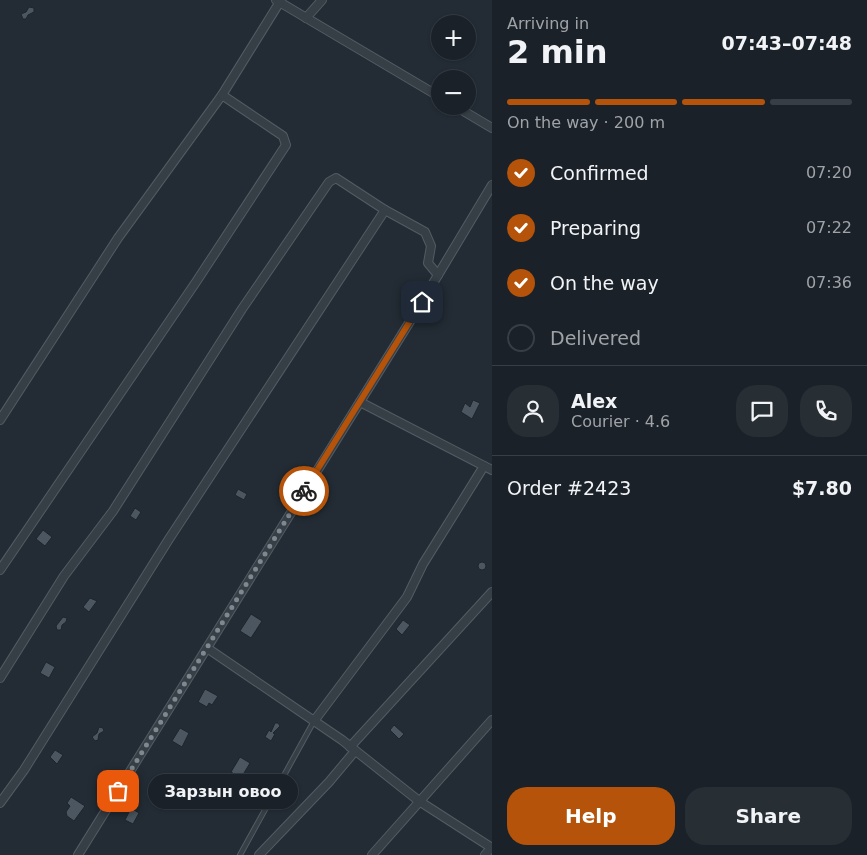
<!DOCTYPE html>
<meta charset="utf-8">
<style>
body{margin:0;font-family:"DejaVu Sans",sans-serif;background:#272e34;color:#f1f3f6;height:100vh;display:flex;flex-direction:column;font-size:19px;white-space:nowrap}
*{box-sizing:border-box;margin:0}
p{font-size:16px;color:#9fa3a8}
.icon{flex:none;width:28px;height:28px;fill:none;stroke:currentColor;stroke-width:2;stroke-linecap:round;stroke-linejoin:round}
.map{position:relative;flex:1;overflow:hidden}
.sheet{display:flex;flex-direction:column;background:#1a2128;width:375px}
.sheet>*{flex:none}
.tools{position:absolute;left:431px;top:15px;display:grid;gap:10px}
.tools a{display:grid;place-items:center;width:45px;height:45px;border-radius:50%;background:#1a2128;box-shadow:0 1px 4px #0004,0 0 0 1px #383e45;font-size:25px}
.pin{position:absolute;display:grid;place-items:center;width:42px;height:42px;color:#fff;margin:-21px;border-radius:10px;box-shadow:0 2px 8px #0006}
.courier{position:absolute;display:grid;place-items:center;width:50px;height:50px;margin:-25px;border:4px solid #b45309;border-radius:50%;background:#fff;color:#222;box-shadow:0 1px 6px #0007}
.bubble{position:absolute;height:35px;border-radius:18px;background:#1a2128;box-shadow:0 1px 4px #0004,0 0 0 1px #383e45;font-size:16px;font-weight:700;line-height:35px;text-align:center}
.summary em{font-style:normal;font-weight:700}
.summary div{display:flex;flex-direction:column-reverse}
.summary{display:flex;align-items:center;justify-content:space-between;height:85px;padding:0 15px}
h1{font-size:32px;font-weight:700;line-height:38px}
.bar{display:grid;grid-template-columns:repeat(4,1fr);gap:8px 5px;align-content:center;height:60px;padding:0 15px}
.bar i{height:6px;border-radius:4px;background:#383e45}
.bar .selected{background:#b45309}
.bar p{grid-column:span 4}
.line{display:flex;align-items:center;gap:12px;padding:0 15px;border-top:1px solid #383e45}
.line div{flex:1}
.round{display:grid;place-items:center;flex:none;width:52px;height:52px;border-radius:20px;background:#272e34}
ol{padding:0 15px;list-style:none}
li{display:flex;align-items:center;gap:15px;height:55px}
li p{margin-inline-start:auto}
li .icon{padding:5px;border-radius:50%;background:#b45309;color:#fff;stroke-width:4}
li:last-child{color:#9fa3a8}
li i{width:28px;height:28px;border:2px solid #383e45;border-radius:50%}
.primary-button{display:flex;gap:10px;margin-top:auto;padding:10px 15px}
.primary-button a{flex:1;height:58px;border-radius:20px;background:#b45309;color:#fff;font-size:20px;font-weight:700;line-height:58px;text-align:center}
.primary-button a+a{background:#272e34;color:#f1f3f6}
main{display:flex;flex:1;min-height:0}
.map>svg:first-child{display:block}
.building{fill:#4b5660;stroke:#1d252c}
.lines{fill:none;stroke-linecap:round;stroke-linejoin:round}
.service-casing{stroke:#535c63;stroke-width:6}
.minor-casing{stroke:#535c63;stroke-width:10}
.service{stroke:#363e46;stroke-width:4}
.minor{stroke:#363e46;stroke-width:8}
.done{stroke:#7f8891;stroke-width:5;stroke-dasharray:0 9}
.route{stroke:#b45309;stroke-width:6}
</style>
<main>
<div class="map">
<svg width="492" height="855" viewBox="0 0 492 855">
<rect width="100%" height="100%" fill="#232c35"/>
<g class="building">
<path d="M29 7 34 8V12L28 15 26 19H23L21 14 26 12Z"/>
<path d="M473 400 480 403 472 419 461 412 465 403 470 407Z"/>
<path d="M238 489 247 494 244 500 235 495Z"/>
<path d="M135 508 141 512 136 520 130 516Z"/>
<path d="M43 530 52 537 45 546 36 539Z"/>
<circle cx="482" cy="566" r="4"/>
<path d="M90 598 97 601 89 612 83 607Z"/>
<path d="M251 614 262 621 251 638 240 631Z"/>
<path d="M63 617 67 618 66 622 62 625 61 630H57L56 626Z"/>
<path d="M403 620 410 625 402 635 396 629Z"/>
<path d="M46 662 55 667 49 678 40 673Z"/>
<path d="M205 689 218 696 212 705 209 703 207 707 198 702Z"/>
<path d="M275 723H278L280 726 273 733 275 734 271 741 265 737 269 730 271 732Z"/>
<path d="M394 725 404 734 399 739 390 730Z"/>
<path d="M99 727 103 728 104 731 99 734 98 740 95 741 92 737 97 733Z"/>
<path d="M180 728 189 733 182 747 172 741Z"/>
<path d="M55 750 63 755 57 764 50 757Z"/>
<path d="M240 757 250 763 241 778 231 772Z"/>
<path d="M71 797 85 806 74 821 67 816 66 812 70 806 67 803Z"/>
<path d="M131 808 139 813 133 824 125 820Z"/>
</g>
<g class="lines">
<defs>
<path id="service" d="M240 855 314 721"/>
<g id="minor">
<path d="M276 0 440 97"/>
<path d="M306 18 322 0"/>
<path d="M455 106 492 128"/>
<path d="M360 402 492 470"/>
<path d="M0 420 118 238 222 95 281 0"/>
<path d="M0 570 196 282 286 145 283 136 222 95"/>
<path d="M207 648 342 740 419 801 492 848"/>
<path d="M0 678 64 576 113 511 242 309 329 182 336 178 385 210 425 232 431 246 428 263 438 275"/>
<path d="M314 721 407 597 423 564 484 466"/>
<path d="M350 747 492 592"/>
<path d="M0 803 24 770 169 539 385 210"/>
<path d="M78 855 414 315 492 185"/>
<path d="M259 855 329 782 355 751"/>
<path d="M372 855 492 720"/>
<path d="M485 855 492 847"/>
</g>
</defs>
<use href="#service" class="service-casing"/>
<use href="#minor" class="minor-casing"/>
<use href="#service" class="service"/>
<use href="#minor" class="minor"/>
</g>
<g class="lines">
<path class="done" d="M118 791 304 491"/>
<path class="route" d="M304 491 422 302"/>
</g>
</svg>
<div class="tools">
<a>+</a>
<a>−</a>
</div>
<div class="pin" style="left:118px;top:791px;background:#ea580c"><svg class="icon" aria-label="bag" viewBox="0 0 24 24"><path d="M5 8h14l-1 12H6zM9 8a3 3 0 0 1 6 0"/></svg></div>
<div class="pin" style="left:422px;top:302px;background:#1f2937"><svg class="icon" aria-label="home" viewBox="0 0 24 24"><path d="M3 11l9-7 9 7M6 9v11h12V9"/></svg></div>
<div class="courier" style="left:304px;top:491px"><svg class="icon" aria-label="bike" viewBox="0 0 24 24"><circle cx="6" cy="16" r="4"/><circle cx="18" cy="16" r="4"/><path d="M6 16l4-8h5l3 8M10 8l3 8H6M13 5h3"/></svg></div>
<div class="bubble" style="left:148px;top:774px;width:150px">Зарзын овоо</div>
</div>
<section class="sheet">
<div class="summary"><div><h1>2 min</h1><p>Arriving in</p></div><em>07:43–07:48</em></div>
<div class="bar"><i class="selected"></i><i class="selected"></i><i class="selected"></i><i></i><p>On the way · 200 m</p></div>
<ol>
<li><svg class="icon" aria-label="check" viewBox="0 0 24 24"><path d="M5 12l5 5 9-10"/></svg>Confirmed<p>07:20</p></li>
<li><svg class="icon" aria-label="check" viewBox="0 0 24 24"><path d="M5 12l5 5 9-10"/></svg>Preparing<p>07:22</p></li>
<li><svg class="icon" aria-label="check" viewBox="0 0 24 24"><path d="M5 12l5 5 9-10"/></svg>On the way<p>07:36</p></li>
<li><i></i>Delivered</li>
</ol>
<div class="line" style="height:90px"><a class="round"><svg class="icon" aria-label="person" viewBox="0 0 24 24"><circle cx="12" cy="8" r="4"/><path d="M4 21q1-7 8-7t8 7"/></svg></a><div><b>Alex</b><p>Courier · 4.6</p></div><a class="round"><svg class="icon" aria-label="chat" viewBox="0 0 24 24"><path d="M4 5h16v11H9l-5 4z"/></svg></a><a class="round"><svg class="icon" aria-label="phone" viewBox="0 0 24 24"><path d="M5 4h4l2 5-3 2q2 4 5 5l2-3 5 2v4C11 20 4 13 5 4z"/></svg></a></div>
<div class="line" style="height:65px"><div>Order #2423</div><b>$7.80</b></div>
<div class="primary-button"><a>Help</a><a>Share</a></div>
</section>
</main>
